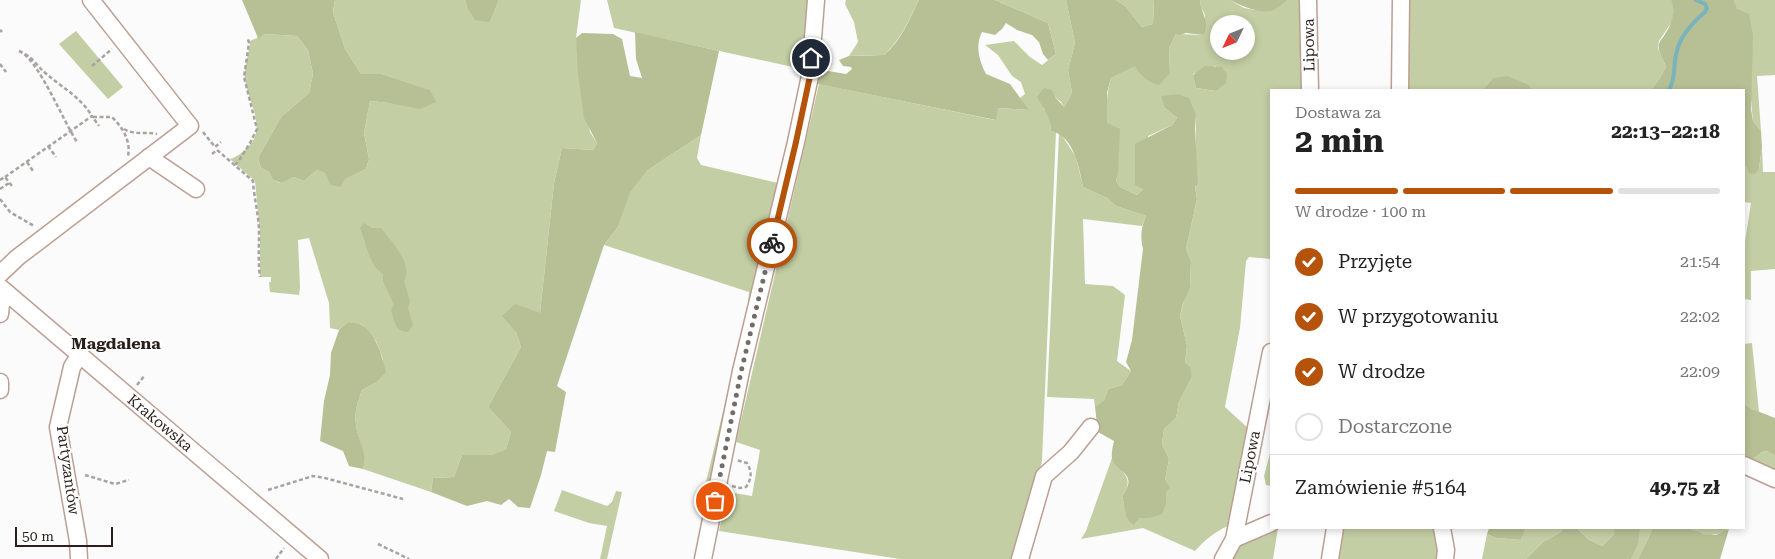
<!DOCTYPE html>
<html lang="pl">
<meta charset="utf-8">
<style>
body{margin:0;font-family:"Roboto Serif",serif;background:#f2f2f2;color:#222;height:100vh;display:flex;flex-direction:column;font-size:19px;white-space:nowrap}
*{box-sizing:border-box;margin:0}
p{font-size:16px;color:#767676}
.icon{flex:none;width:28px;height:28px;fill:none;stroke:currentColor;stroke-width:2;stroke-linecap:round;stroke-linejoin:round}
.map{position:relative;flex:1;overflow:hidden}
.drawer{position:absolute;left:1270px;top:89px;width:475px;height:440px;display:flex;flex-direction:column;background:#fff;border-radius:0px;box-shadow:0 2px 8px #0003}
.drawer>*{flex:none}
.needle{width:32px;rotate:227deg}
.tools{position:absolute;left:1210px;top:15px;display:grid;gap:10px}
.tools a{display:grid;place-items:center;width:45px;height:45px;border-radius:50%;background:#fff;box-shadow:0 2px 8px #0003;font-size:25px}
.scale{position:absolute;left:15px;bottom:12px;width:98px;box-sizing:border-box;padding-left:5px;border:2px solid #2a1f1a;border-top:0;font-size:14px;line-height:18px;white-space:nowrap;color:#2a1f1a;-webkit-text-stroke:4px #fff;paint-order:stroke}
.pin{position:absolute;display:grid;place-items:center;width:42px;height:42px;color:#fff;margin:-21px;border:2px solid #fff;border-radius:50%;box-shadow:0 1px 5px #0007}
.courier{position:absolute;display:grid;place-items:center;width:50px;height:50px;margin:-25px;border:4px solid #b45309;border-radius:50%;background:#fff;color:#222;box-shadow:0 1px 6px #0007}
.head em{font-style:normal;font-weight:700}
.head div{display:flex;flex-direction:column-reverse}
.head{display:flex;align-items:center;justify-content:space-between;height:85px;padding:0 25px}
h1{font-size:32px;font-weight:700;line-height:38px}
.bar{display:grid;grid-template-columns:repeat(4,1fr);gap:8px 5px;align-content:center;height:60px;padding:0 25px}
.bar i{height:6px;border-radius:4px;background:#e0e0e0}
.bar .active{background:#b45309}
.bar p{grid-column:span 4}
.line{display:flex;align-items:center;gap:12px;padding:0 25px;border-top:1px solid #e0e0e0}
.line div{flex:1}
ol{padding:0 25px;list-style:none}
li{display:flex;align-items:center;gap:15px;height:55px}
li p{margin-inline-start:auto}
li .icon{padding:5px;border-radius:50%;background:#b45309;color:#fff;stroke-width:4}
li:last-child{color:#767676}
li i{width:28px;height:28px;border:2px solid #e0e0e0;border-radius:50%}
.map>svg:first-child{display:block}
.green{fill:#c3cea4;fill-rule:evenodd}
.forest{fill:#b6c094}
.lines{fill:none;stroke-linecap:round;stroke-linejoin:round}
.stream{stroke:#7ab3bc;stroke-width:4}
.minor-casing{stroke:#bb9f93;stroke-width:19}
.path{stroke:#a8a3a1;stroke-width:2.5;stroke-dasharray:4 2.5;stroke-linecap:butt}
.minor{stroke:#fff;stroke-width:16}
.done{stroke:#736c69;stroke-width:5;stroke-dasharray:0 9}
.route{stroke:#b45309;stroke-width:6}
.labels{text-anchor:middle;stroke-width:4;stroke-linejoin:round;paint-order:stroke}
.street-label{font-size:15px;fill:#2a1f1a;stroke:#fff}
.neighbourhood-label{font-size:16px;font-weight:bold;fill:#2a1f1a;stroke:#fff}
</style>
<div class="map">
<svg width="1775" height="559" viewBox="0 0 1775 559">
<rect width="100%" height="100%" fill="#fbfbfb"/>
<g class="green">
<path d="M335 0H465L467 7 490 22 499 0H581L576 38 590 132 597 143 593 150 562 148 554 183 540 313 516 332 521 347 488 407 511 432 506 449 491 455H462L454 477 433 478 431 492 363 469C368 453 357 440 356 424 354 411 358 402 362 390L375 383 383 359 376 341 362 325 348 322 339 330 330 328 329 303 309 238 298 240 300 287 299 295 270 292 269 282H271V277H260V233L255 181 230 159C237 157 241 153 246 149 269 129 248 103 245 79 243 67 250 53 250 41L265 34 297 36 308 50 313 74 309 93 281 117 258 158 261 168 269 172 273 180 280 183 294 177 304 181 317 170 344 179 366 169 369 159 364 133 370 101 389 103 429 90 382 74H361L345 49 333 12Z"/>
<path d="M607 0H813L802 69 614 28Z"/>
<path d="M846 0H919C909 20 900 41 883 56 872 54 861 56 849 56L858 42 854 22 845 4Z"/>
<path d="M995 0H1066L1075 43 1068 70 1072 93 1064 107 1061 102 1055 97 1043 108 1049 115 1051 131 1056 132 1042 461 1017 559H900L719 531 727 492 752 496 760 450 736 442 819 84 995 120 997 108 1028 110 1020 98 1025 94 1021 82 1012 76 998 55 985 45 1014 41 1030 57 1042 65 1056 54 1048 23Z"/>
<path d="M1116 0H1154L1153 24 1142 27 1125 6Z"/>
<path d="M1200 0H1230L1244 8 1255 10H1273L1288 0H1301L1302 90H1271V259L1249 257 1246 261 1240 328 1225 407 1250 430 1252 429 1228 526C1214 532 1205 540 1195 551L1143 528 1081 539 1086 531 1112 458C1121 473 1136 477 1122 496L1126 514 1135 524 1140 518H1150L1166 504 1165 480 1169 459 1162 444 1164 429 1176 418 1179 402 1192 377 1185 363 1187 346 1180 316 1185 296 1190 288 1191 261 1186 249 1197 199 1195 185 1196 115 1165 108 1177 118 1172 125 1148 136 1143 189 1137 195 1120 187 1116 181C1121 163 1110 143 1107 124 1105 109 1107 93 1111 78L1135 65 1170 73 1169 48 1176 34 1204 35 1205 15 1201 7ZM1219 24H1246V51H1219ZM1216 66V91L1196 88 1193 74Z"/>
<path d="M1405 0H1671L1673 3V20L1659 41 1658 48 1666 67 1660 78 1651 90H1533L1529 85 1493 78 1482 90H1403Z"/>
<path d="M1734 0H1775V75L1757 76 1761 131 1753 121 1750 89 1752 70Z"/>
<path d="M76 31 123 87 108 99 59 44Z"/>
<path d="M1059 133 1061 134 1076 157 1083 187 1107 198 1116 206 1146 216 1142 226 1083 219 1085 284 1113 286 1125 295 1117 361 1131 371 1122 385 1108 389 1104 400 1095 407 1094 399 1047 397Z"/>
<path d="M701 135 697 158 701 165 782 184 710 514 699 511 748 308 749 292 604 245 618 227 629 192 648 170Z"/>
<path d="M1762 147 1763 172H1775V269L1751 271V300L1744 299V248L1751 203 1744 202V166L1759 169Z"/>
<path d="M1752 343 1759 412 1752 409 1744 403V344Z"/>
<path d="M1271 450V486L1266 485 1264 476Z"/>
<path d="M1767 451 1775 456V474L1748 463 1762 452Z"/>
<path d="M562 490 607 506 612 502 616 491 622 492 607 559H600L607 526 589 523 554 511Z"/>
<path d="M1273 528H1278L1273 559H1228L1236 547Z"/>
<path d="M1337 528H1438L1440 559H1332Z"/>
<path d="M1526 528H1563L1561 532 1543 542 1526 559H1482L1487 534 1496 538 1521 540Z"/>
<path d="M1577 528H1615V533L1602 546 1588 539Z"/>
<path d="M1640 528H1653L1638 559H1631Z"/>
<path d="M1686 528H1729L1724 533 1704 536 1698 531Z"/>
</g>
<g class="forest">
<path d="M242 0H335L333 12 345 49 361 74H382L430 90 436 102 420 109 389 103 370 101 364 133 369 159 366 169 345 179 340 187 331 185 325 173 317 170 304 181 294 177 281 183 273 180 269 172 261 168 258 158 281 117 309 93 313 74 308 50 297 36 265 34 258 38Z"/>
<path d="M465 0H499L490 22 475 20 467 7Z"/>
<path d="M919 0H995L1048 23 1056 54 1048 60 1043 54 1039 42 1032 35 1017 30 1006 23 1002 29 995 35 982 32C975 46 979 60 986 74L1010 84 1029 110 998 108 996 120 818 84 819 76 828 71 846 74 852 69 851 67 843 66 839 60 849 56 884 55C901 41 909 20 919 0Z"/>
<path d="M1066 0H1116L1125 6 1142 27 1153 24 1154 0H1200C1201 15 1210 19 1204 35L1186 33 1180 35 1176 34 1169 48 1170 73 1159 85C1148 82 1140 76 1135 66L1111 78 1107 93V123L1120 129 1118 173 1116 181 1120 187 1137 195 1143 189 1135 185V144L1172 125 1177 118 1165 108 1161 96 1178 94 1189 98 1196 115 1195 129 1198 184 1195 186 1197 199 1186 249 1191 261 1190 288 1183 303 1180 316 1187 346 1185 363 1190 367 1192 377 1179 402 1176 418 1164 429 1162 444 1169 459 1165 480 1170 488 1166 492V504L1162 514 1150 518H1140L1134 525C1124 520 1125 506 1122 496 1140 472 1115 473 1112 458 1111 453 1113 446 1114 441L1098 432 1095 407 1104 400 1108 389 1122 385 1131 371 1126 362 1132 340 1143 249C1140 236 1141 228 1146 216L1116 206 1107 198 1083 187C1079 167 1074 136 1051 131 1050 115 1044 110 1037 97L1044 88 1052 90 1055 97 1064 107 1072 93 1068 70 1075 43Z"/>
<path d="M1230 0H1288C1284 3 1279 7 1274 10 1262 15 1241 6 1230 0Z"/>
<path d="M1671 0H1734L1737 9 1749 14 1753 35 1751 109 1753 121 1761 131 1762 147 1759 169 1755 174 1749 173 1747 167 1744 166V90H1651L1660 78 1666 67C1664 60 1657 51 1659 44 1660 40 1663 38 1665 34 1672 24 1676 12 1671 0Z"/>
<path d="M635 32 719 51 701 135 648 170 630 192 618 227 604 245 557 386 566 392 555 452 547 451 541 475 530 508 518 507 509 499 501 505 487 501 467 506 431 492 433 478 454 477 462 455H491L506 449 511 432 488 407 521 347 516 332 502 316 515 304 540 313 554 183 562 148 593 150 597 143 584 118 578 74 576 38 582 33 613 34 622 39 630 76 642 78 636 59Z"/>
<path d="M1205 66 1222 67 1227 74 1226 83 1216 91 1196 88 1193 75Z"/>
<path d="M1507 76 1529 85 1533 90H1482L1493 78Z"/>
<path d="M364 223 372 228H381C391 241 414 265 404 281L410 301 408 308 413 325 408 332C394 332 395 320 391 310L394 305 383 281V274C369 266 366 242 360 228Z"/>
<path d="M348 322C352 323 360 323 363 326 377 336 382 356 386 372L375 383 362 390C358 402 354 411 356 424 357 440 369 453 363 469L349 466 343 451 320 441 324 401 330 375 331 353 339 330Z"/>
<path d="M1744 403 1752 409 1775 418V456L1767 451 1762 452 1748 463 1744 461Z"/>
<path d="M1489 528H1526L1521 540 1496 538 1487 534Z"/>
<path d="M1563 528H1577L1588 539 1602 546 1614 534 1615 528H1640L1638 543 1631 559H1526L1543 542 1561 532Z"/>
<path d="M1653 528H1686L1698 531 1704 535H1716L1729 529 1720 559H1638Z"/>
</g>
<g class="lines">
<path class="stream" d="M1669 90C1676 78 1673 68 1676 55 1679 37 1692 23 1705 12L1707 8 1705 4 1696 0"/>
<defs>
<g id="minor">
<path d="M1308 0 1310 90"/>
<path d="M1400 90 1401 0"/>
<path d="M149 157 196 189"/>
<path d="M0 274 18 257 190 126 91 0"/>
<path d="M0 287 320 559"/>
<path d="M0 314 1 304 7 293"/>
<path d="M0 382V390"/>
<path d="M1744 465 1775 479"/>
<path d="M1442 528 1446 550 1445 559"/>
<path d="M1234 539 1271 523"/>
<path d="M79 559 78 541 58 427 72 367 80 354"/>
<path d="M703 559 741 371 796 142 810 76 816 0"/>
<path d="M1020 559 1044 476 1071 452 1091 427"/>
<path d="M1223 559 1234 539 1271 352"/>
<path d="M1330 559 1335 528"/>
</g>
</defs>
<use href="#minor" class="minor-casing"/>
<g class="path">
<path d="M0 30 2 32"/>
<path d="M19 51C38 58 64 123 77 142"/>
<path d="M25 54C32 58 37 65 42 70 59 86 79 95 92 116"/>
<path d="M0 64 6 72"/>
<path d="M92 66 112 49"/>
<path d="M93 117H112C123 128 131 141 128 156"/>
<path d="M124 129C136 136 144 131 157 134"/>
<path d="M203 132 215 147 221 142"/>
<path d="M48 146 56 157"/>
<path d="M212 154 217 150 253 181C254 198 259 216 259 233 259 248 258 262 260 277"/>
<path d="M27 162 33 171"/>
<path d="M235 165 240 159 250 143 257 129 244 77 249 43 248 39"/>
<path d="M5 177 92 116 99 126"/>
<path d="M0 180 5 177 12 186"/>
<path d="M0 189 9 183"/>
<path d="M0 199 10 212 34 226"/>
<path d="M137 385 145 375"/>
<path d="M85 475 115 484 129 480"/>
<path d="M732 486 740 488 746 487C752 478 752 472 747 463L736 460"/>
<path d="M268 490 313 476 325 478 403 499"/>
<path d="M378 544 409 559"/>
<path d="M276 559 284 548"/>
</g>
<use href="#minor" class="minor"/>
</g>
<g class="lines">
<path class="done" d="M715 501 741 372 772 243"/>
<path class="route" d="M772 243 796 142 810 76 811 58"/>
</g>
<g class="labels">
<g class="street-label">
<text transform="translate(1309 45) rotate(-91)" y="5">Lipowa</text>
<text transform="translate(160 423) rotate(40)" y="5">Krakowska</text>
<text transform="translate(1250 457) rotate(-79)" y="5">Lipowa</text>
<text transform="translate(68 470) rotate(82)" y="5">Partyzantów</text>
</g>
<g class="neighbourhood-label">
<text x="116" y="349">Magdalena</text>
</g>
</g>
</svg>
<div class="tools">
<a><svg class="needle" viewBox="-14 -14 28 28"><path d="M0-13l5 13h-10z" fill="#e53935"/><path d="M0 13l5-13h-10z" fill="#767676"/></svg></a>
</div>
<div class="scale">50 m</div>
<div class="pin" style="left:715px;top:501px;background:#ea580c"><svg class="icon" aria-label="bag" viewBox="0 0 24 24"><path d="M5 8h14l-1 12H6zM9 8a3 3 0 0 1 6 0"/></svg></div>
<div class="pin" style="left:811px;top:58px;background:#1f2937"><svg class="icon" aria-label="home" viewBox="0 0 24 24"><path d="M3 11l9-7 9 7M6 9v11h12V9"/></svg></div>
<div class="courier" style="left:772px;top:243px"><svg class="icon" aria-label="bike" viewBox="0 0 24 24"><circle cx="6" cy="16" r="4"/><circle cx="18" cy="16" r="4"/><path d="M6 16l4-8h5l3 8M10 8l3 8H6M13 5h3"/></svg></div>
<section class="drawer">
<div class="head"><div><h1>2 min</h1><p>Dostawa za</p></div><em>22:13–22:18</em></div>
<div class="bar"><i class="active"></i><i class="active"></i><i class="active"></i><i></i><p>W drodze · 100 m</p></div>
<ol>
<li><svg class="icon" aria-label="check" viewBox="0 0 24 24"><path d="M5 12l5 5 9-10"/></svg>Przyjęte<p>21:54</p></li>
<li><svg class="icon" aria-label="check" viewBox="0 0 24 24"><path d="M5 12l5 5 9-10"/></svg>W przygotowaniu<p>22:02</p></li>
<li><svg class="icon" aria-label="check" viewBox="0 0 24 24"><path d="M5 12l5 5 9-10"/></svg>W drodze<p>22:09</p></li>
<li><i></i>Dostarczone</li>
</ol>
<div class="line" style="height:65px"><div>Zamówienie #5164</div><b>49.75 zł</b></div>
</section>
</div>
